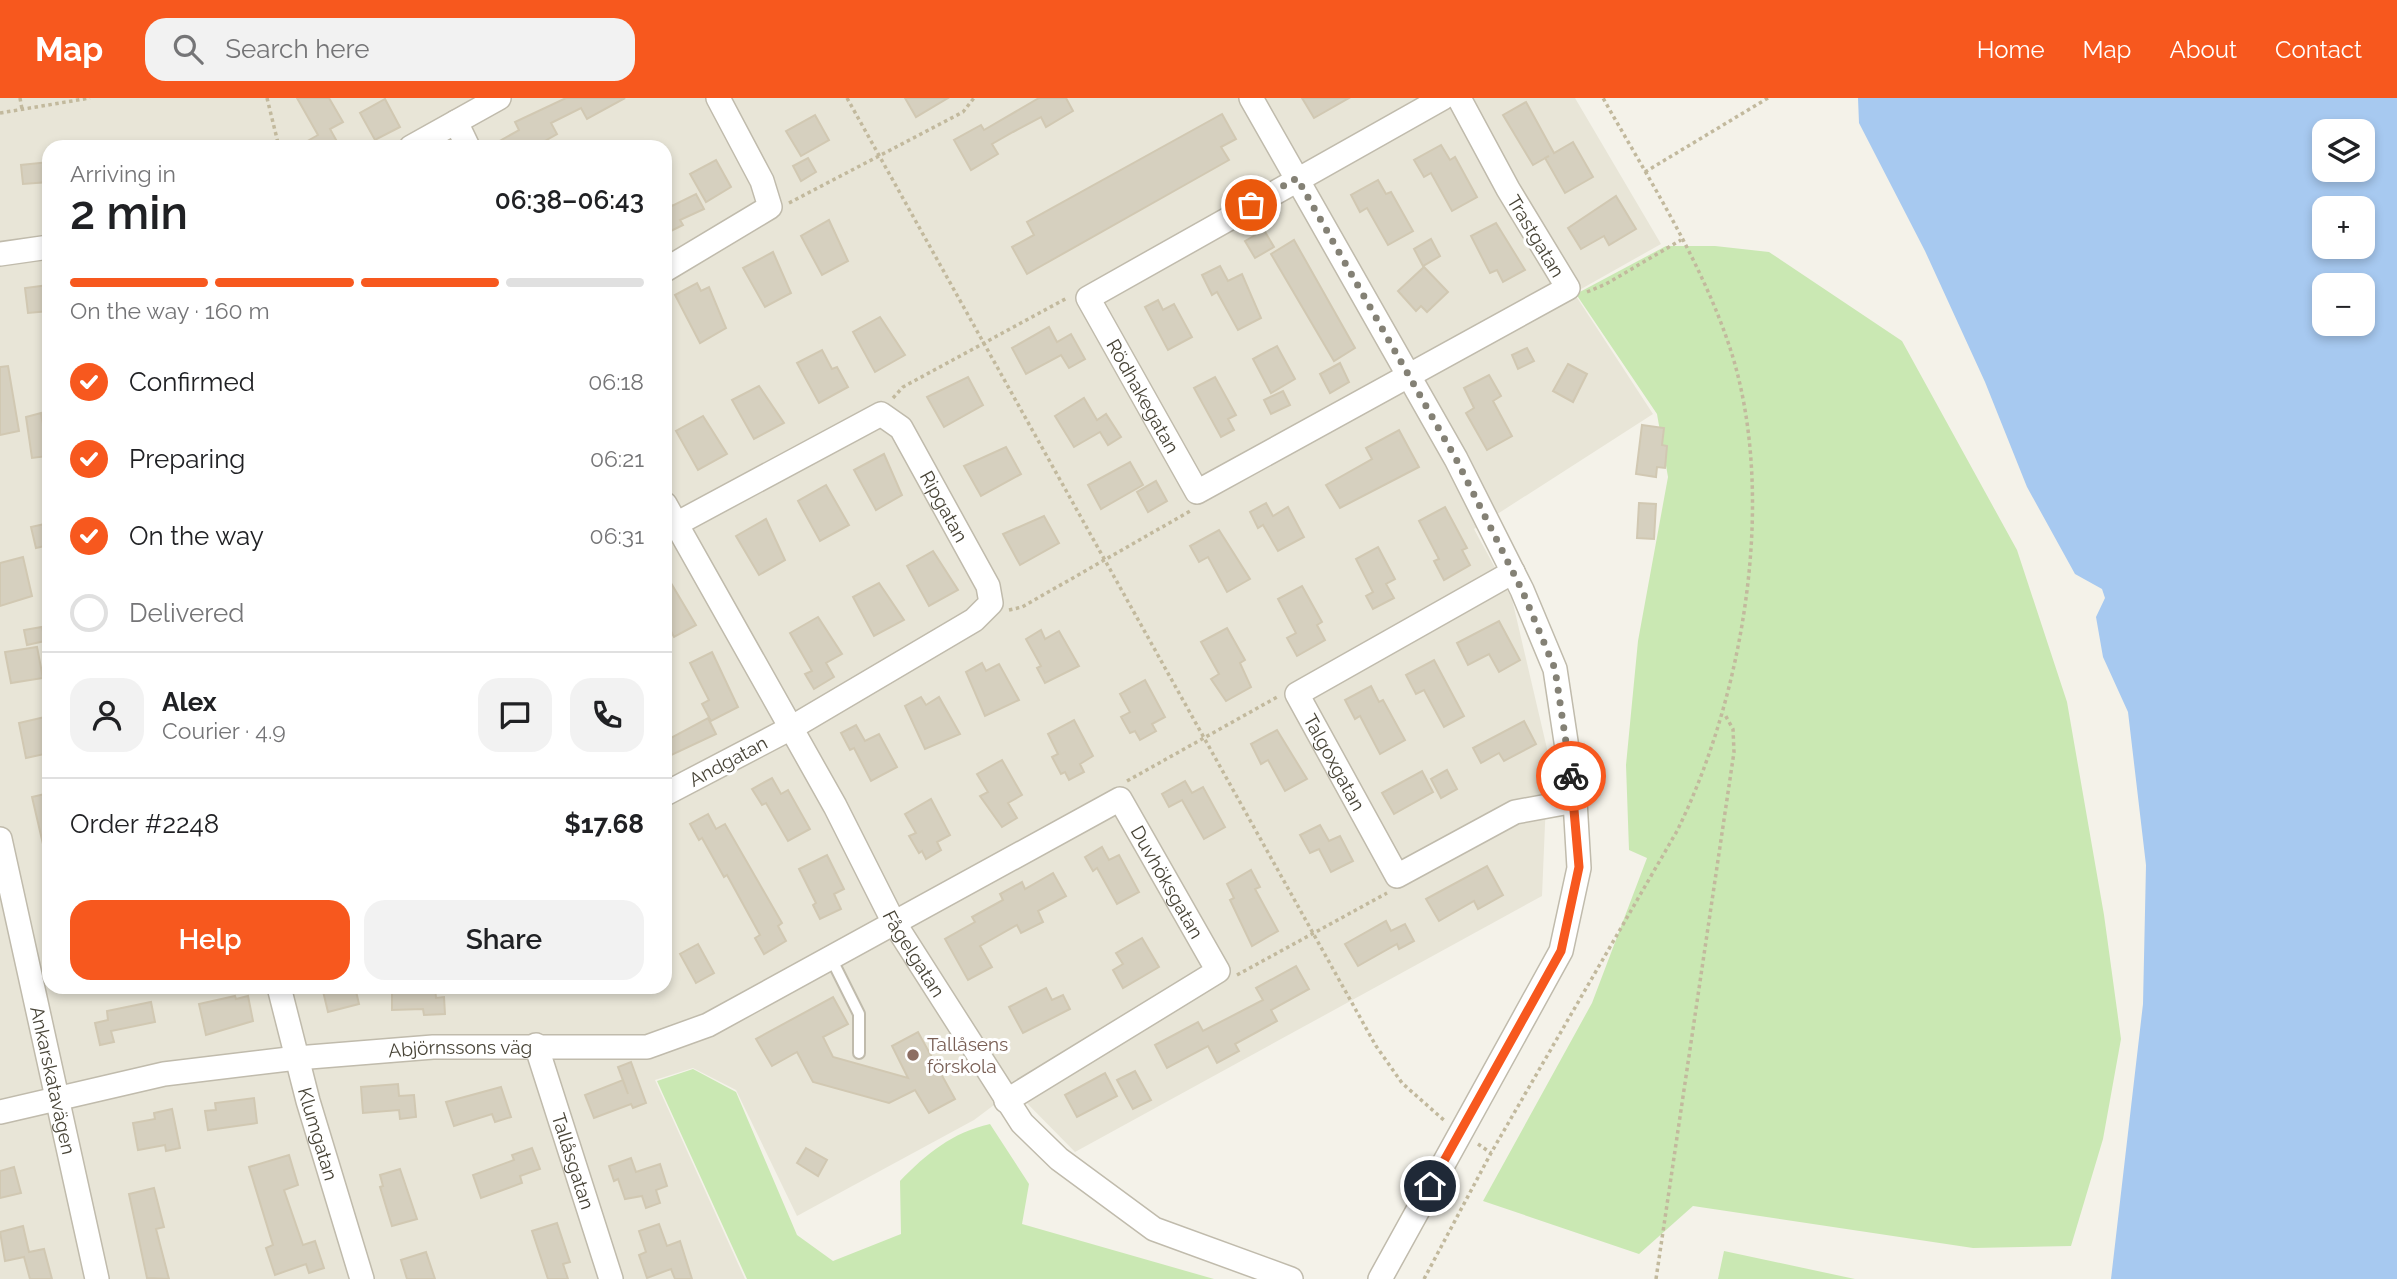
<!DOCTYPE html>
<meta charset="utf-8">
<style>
body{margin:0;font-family:Raleway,sans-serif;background:#f2f2f2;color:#202124;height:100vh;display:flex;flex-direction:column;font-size:26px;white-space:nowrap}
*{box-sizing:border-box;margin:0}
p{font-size:23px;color:#757577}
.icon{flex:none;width:38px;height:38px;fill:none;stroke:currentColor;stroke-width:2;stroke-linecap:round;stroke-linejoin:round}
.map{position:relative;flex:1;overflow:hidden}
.sheet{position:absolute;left:42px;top:42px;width:630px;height:854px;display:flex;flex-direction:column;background:#fff;border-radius:21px;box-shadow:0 4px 10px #0003}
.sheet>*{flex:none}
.controls{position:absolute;left:2312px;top:21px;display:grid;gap:14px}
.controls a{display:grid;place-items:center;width:63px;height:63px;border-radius:14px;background:#fff;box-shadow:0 4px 10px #0003;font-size:35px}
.pin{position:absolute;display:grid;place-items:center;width:60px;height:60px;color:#fff;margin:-30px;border:4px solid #fff;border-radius:50%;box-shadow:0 2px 7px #0007}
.courier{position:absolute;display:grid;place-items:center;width:70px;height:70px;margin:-35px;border:5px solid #f7581e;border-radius:50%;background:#fff;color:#222;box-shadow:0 2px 9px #0007}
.head em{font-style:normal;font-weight:600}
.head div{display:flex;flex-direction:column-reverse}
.head{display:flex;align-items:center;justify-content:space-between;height:119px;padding:0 28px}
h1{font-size:46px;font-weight:600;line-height:52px}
.bar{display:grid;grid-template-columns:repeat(4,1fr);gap:10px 7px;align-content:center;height:84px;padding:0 28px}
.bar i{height:9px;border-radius:5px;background:#e0e0e0}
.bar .active{background:#f7581e}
.bar p{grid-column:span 4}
.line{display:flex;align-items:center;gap:18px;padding:0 28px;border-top:2px solid #e0e0e0}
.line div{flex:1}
.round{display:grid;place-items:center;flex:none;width:74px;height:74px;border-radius:21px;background:#f2f2f2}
ol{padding:0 28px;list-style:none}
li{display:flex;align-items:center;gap:21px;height:77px}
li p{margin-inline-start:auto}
li .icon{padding:7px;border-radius:50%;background:#f7581e;color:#fff;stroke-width:4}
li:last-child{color:#757577}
li i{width:38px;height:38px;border:4px solid #e0e0e0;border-radius:50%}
.action{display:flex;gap:14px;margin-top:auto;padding:14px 28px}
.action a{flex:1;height:80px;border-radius:21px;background:#f7581e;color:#fff;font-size:28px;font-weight:600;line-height:80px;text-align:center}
.action a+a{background:#f2f2f2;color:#202124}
header{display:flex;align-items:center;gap:42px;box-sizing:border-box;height:98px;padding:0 35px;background:#f7581e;color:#fff}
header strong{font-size:33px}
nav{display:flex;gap:38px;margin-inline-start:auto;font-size:24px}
.search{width:490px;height:63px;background:#f2f2f2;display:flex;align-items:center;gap:18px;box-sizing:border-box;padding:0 24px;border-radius:21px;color:#757577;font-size:26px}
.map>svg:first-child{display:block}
.residential{fill:#e8e5d7;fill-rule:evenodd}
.green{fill:#cae8b3}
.water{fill:#a7c9f0;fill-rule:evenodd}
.building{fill:#d6d0bf;stroke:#d1c8b2;stroke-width:2}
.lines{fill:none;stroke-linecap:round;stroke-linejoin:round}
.lane-casing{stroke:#c0bbac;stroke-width:14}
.street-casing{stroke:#c0bbac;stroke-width:26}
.path{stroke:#c2b99d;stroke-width:3.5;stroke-dasharray:3.5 3.5;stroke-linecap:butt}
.lane{stroke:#fff;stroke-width:10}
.street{stroke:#fff;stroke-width:23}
.done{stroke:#848175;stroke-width:7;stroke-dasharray:0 12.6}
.route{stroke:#f7581e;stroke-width:9}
.education-dot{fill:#8d6e63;stroke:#fff;stroke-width:2.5}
.labels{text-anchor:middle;stroke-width:6;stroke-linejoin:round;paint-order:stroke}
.street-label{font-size:19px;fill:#484437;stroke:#fff}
.education-label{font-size:19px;fill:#785e54;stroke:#fff;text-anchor:start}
</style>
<header>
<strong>Map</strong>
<div class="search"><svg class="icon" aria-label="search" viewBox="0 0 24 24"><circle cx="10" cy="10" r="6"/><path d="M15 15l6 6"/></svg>Search here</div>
<nav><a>Home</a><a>Map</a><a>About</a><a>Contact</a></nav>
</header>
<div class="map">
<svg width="2397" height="1181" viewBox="0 0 2397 1181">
<rect width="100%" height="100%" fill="#f4f2e9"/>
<path class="residential" d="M0 0H1575L1661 146 1574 195 1653 316 1474 431 1512 501 1548 655 1542 798 1075 1054 1014 992 974 1022 797 1118 736 992 693 970 655 982 745 1181H0ZM49 49H665V889H49Z"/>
<g class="green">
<path d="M1666 148H1715L1769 154 1902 243 2017 452 2067 604 2104 817 2121 941 2103 1041 2071 1148 1973 1150 1693 1108 1639 1156 1483 1103 1592 905 1647 760 1629 752 1626 667 1638 543 1668 379 1657 316 1576 196Z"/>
<path d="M693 971 736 994 797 1137 833 1163 901 1136 900 1083C926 1056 953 1034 990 1026L1029 1086 1022 1126 1214 1181H747L657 983Z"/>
<path d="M1724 1153 1855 1181H1718Z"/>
</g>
<path class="water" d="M1858 0H2397V1181H2111L2143 906 2146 767 2128 614 2103 559 2096 519 2105 500 2102 491 2075 476 2027 389 1985 284 1925 153 1859 25ZM2324 33H2362V72H2324ZM2324 110H2362V149H2324ZM2324 187H2362V226H2324Z"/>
<g class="building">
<path d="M297 0H329L343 24 330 31 340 49H297L318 37Z"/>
<path d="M566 0H625L587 21 581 10 551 25 557 36 534 49H489L519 32 515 24Z"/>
<path d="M905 0H948L916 19Z"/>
<path d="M1039 0H1066L1073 13 1046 29 1041 19 1013 34 992 46 998 56 971 72 954 42 981 27 984 32Z"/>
<path d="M1302 0H1349L1314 20Z"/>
<path d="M385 1 400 29 375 42 360 15Z"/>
<path d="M1526 4 1554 55 1573 44 1593 79 1565 95 1545 60 1549 58 1533 67 1503 17Z"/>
<path d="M1222 16 1236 41 1221 49 1229 62 1027 176 1012 149 1034 137 1027 124Z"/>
<path d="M815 17 829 42 801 58 786 33Z"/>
<path d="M1441 47 1450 62 1455 59 1477 99 1452 113 1431 75 1424 79 1414 62Z"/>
<path d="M808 60 816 74 801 83 793 68Z"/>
<path d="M716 62 731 89 706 104 690 76Z"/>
<path d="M49 64V84L23 86 21 67Z"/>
<path d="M1378 82 1386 96 1391 94 1413 133 1388 147 1367 110 1360 114 1351 97Z"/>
<path d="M665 94 672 108 696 96 704 111 680 122 683 127 665 136Z"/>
<path d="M1616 98 1636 131 1609 147 1604 138 1581 151 1568 130Z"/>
<path d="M829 122 848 163 822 177 801 138Z"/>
<path d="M1496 125 1525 172 1503 184 1497 172 1490 175 1471 138Z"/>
<path d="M1264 132 1274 149 1255 160 1245 143Z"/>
<path d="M1431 141 1440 158 1423 168 1414 151Z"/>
<path d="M1294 142 1355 250 1334 263 1271 156Z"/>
<path d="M773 154 791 195 765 209 743 170Z"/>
<path d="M1220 168 1228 183 1242 176 1261 220 1238 232 1217 194 1212 197 1202 177Z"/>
<path d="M1424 169 1448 194 1427 214 1421 208 1416 213 1398 193Z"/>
<path d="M697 185 701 193 709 189 726 230 700 245 675 197Z"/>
<path d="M49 187V213L28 215 25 190Z"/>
<path d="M1158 202 1163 212 1174 206 1192 239 1168 252 1145 209Z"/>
<path d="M880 219 905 257 875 274 853 234Z"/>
<path d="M1049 229 1057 244 1071 236 1085 261 1069 270 1061 257 1026 276 1012 250Z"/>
<path d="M1277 248 1295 281 1271 295 1253 261Z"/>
<path d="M1527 250 1534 263 1518 271 1512 257Z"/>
<path d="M822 252 832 271 837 269 848 289 819 305 797 265Z"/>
<path d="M1340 265 1349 284 1330 295 1320 276Z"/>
<path d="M1568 266 1587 276 1573 304 1553 293Z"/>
<path d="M8 268 19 333 0 337V269Z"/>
<path d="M1489 277 1501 298 1493 303 1512 338 1487 352 1466 315 1474 310 1464 290Z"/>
<path d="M968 279 983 307 944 329 927 299Z"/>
<path d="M1215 279 1236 317 1228 321 1234 332 1221 339 1194 290Z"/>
<path d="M759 288 784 325 754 341 732 302Z"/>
<path d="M1283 293 1290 307 1271 316 1264 302Z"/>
<path d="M1084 300 1097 322 1106 316 1121 339 1108 347 1100 334 1074 349 1055 318Z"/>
<path d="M41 315 48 358 32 360 26 319Z"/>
<path d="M703 318 727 356 698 372 676 333Z"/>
<path d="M1642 327 1664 330 1662 347 1667 348 1665 370 1657 369 1656 379 1636 376Z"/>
<path d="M1399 332 1419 369 1340 410 1326 387 1372 361 1366 350Z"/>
<path d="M1006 349 1021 376 981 398 964 368Z"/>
<path d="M884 356 902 397 876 412 854 372Z"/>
<path d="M1130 364 1143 387 1101 411 1088 387Z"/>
<path d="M1156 383 1167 403 1148 414 1137 394Z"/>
<path d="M826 387 849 427 820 443 798 403Z"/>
<path d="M1266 405 1273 418 1288 409 1304 439 1278 453 1263 427 1258 430 1250 414Z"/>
<path d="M1639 405 1656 406 1654 441 1637 440Z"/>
<path d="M1445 409 1467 450 1462 452 1470 467 1444 482 1434 463 1439 461 1419 423Z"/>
<path d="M1044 418 1059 445 1020 467 1003 436Z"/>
<path d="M766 421 785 462 759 477 736 438Z"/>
<path d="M49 425V447L36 450 31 429Z"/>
<path d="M1219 432 1250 481 1227 494 1208 459 1199 464 1190 448Z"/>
<path d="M1378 449 1395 481 1386 486 1394 500 1373 511 1366 498 1373 494 1356 461Z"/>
<path d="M933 453 958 492 929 508 907 468Z"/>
<path d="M23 459 32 498 0 508V465Z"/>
<path d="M665 475 696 527 674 539 665 522Z"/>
<path d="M879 485 904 522 874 538 853 499Z"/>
<path d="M1302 488 1322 524 1317 527 1325 542 1297 558 1287 540 1296 535 1278 501Z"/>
<path d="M818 519 842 556 826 565 834 579 814 591 805 576 812 573 790 535Z"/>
<path d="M1499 523 1520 562 1499 574 1489 556 1468 567 1457 545Z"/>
<path d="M42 529 45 543 27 547 24 532Z"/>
<path d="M1227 530 1245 562 1240 565 1251 589 1226 603 1211 581 1219 576 1201 544Z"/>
<path d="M1041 532 1045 541 1059 533 1079 568 1045 585 1037 570 1041 568 1026 541Z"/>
<path d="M37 549 43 580 11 585 5 554Z"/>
<path d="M712 554 738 609 711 623 702 606 709 602 690 565Z"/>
<path d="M1434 562 1464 618 1444 629 1424 592 1416 596 1406 577Z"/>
<path d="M982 565 986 573 999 566 1019 602 985 618 966 574Z"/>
<path d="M1145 582 1165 619 1152 626 1156 633 1140 642 1135 633 1130 635 1121 619 1130 614 1120 596Z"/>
<path d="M1371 588 1379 604 1383 602 1405 642 1380 656 1360 618 1355 621 1345 602Z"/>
<path d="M921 599 926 607 939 599 960 636 925 651 905 608Z"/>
<path d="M49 618V655L26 660 19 625Z"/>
<path d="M708 620 716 636 665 660V643Z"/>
<path d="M1074 622 1093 658 1080 666 1084 674 1069 682 1065 674 1061 676 1052 659 1058 656 1048 636Z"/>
<path d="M1524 623 1536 646 1504 663 1499 655 1481 665 1473 650Z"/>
<path d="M856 627 865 643 879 636 897 669 871 683 854 650 850 652 841 635Z"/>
<path d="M1277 632 1307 681 1285 693 1268 662 1261 666 1251 646Z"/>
<path d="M1002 662 1022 697 1008 705 1017 720 1002 729 980 698 988 694 977 676Z"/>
<path d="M1447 672 1457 691 1441 700 1431 681Z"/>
<path d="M1422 673 1433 694 1394 716 1382 695Z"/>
<path d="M772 680 781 696 788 692 810 731 788 743 766 705 762 707 752 691Z"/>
<path d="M1185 683 1192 695 1203 689 1225 729 1204 741 1182 702 1169 709 1162 696Z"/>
<path d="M49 695V745L43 746 32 699Z"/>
<path d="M931 701 950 737 937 744 941 752 926 761 922 753 919 755 909 738 916 735 905 716Z"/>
<path d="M708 716 716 731 725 726 782 825 778 828 786 843 764 856 755 840 760 837 727 777 724 779 702 740 699 742 690 726Z"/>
<path d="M1320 727 1329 743 1340 738 1353 763 1331 774 1319 751 1310 755 1300 737Z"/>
<path d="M1102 749 1109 762 1119 757 1139 794 1117 806 1097 770 1093 773 1085 759Z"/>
<path d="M827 757 844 791 834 796 841 811 820 821 813 807 816 805 799 771Z"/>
<path d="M1487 768 1503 797 1478 811 1474 803 1439 823 1426 801Z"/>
<path d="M1251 772 1260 789 1255 791 1278 833 1252 848 1230 802 1234 800 1227 786Z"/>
<path d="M1053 775 1066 798 1038 813 1043 824 1021 835 1017 827 980 848 992 869 968 882 945 841 975 824 972 819 1003 802 1000 796 1022 784 1025 791Z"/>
<path d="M1386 823 1391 833 1405 826 1414 843 1399 851 1397 846 1358 868 1345 846Z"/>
<path d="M1142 840 1159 869 1123 890 1113 872 1123 866 1116 855Z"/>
<path d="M698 846 714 875 696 885 680 856Z"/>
<path d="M1296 868 1309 891 1271 912 1277 923 1235 946 1239 953 1217 965 1208 948 1167 970 1155 947 1198 924 1203 933 1263 902 1256 890Z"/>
<path d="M322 889H355L359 906 328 914Z"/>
<path d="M412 889H435L436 900 444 899 445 916 424 917 423 911 392 912V893H412Z"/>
<path d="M1046 890 1052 902 1063 897 1070 911 1023 935 1009 909Z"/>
<path d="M235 898 236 901 248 898 253 923 206 937 199 906Z"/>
<path d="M833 899 848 926 823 939 833 959 908 980 892 948 918 934 955 1001 929 1015 915 992 889 1005 813 984 797 954 772 968 756 941Z"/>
<path d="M151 904 155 924 111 933 114 944 100 947 95 925 108 922 107 913Z"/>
<path d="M631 964 646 1005 633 1010 631 1006 594 1020 585 997 623 982 628 996 618 969Z"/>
<path d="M1135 973 1151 1002 1133 1011 1117 982Z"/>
<path d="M1105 975 1117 998 1077 1019 1065 997Z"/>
<path d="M398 986 399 998 414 997 416 1019 400 1021 399 1012 363 1015 361 989Z"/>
<path d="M501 989 511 1019 495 1024 492 1016 454 1028 446 1004Z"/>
<path d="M254 1000 257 1025 208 1032 205 1013 216 1012 215 1005Z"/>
<path d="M172 1011 180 1050 166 1053 165 1047 138 1052 133 1025 155 1021 154 1015Z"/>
<path d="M532 1050 540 1071 520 1078 522 1085 481 1100 473 1077 514 1062 512 1057Z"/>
<path d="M806 1050 827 1062 818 1078 797 1065Z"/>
<path d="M289 1057 298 1087 284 1092 303 1147 315 1143 324 1170 309 1175 306 1166 275 1177 266 1150 273 1147 249 1069Z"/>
<path d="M631 1060 636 1074 660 1066 667 1088 656 1092 660 1105 646 1110 642 1098 625 1101 618 1081 614 1083 609 1068Z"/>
<path d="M14 1069 21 1095 0 1100V1073Z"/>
<path d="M400 1071 417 1121 392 1128 380 1089 383 1088 380 1077Z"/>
<path d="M154 1090 164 1129 156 1131 169 1181 147 1180 129 1096Z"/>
<path d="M557 1125 570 1164 563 1166 568 1181H548L532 1133Z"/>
<path d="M659 1126 667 1148 680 1143 692 1181H675L671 1171 647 1180 639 1157 646 1154 639 1133Z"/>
<path d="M23 1128 29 1154 44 1151 52 1181H30L24 1159 5 1163 0 1134Z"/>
<path d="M426 1154 435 1181H407L401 1162Z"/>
</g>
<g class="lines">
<defs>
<path id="lane" d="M830 858 859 916V955"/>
<g id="street">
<path d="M1251 0 1456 361 1522 492 1555 571 1575 703 1579 770 1561 853 1380 1181"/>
<path id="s1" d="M1443 0 1088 200 1197 394 1568 190 1508 91 1459 0"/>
<path d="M456 24 468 49"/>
<path d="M411 49 499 0"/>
<path d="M0 156 49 149"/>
<path d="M665 172 770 109 762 83 718 0"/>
<path id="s2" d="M665 406 835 708 893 823 1022 1025 1059 1061 1154 1131 1291 1181"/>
<path id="s3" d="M665 432 881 316 901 330 988 488 991 505 974 522 791 630 665 696"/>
<path id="s4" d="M1513 474 1297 596 1397 778 1515 714 1575 703"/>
<path id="s5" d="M0 741 97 1181"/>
<path id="s6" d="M279 889 308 1003 362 1181"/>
<path id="s7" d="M536 947 611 1181"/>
<path id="s8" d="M0 1014 164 976 297 960 433 949H647L708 927 1120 701 1218 873 1006 1003"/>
</g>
</defs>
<use href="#lane" class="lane-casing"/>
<use href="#street" class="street-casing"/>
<g class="path">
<path d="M20 0 22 11"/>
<path d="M267 0 279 49"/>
<path d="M847 0 1376 948 1402 985 1446 1024"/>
<path d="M0 15 90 0"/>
<path d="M1645 74 1768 0"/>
<path d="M789 105 963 14 974 0"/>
<path d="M1587 194 1606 186 1681 142"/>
<path d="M893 300 903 289 1067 200"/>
<path d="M1009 512 1022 509 1192 412"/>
<path d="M1127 683 1279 598"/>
<path d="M1237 877 1387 795"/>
<path d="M1478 1046 1491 1055"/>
<path d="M1424 1181 1491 1055 1677 733C1744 597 1778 397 1730 250 1701 162 1648 80 1603 0"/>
<path d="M1656 1181 1734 654 1733 631 1724 615"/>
</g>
<use href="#lane" class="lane"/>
<use href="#street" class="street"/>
</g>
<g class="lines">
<path class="done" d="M1251 107 1297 80 1456 361 1522 492 1555 571 1571 678"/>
<path class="route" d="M1430 1088 1561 853 1579 769 1571 678"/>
</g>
<circle class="education-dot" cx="913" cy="957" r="7"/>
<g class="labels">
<g class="street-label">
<text transform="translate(1536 138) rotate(59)" y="7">Trastgatan</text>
<text dy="7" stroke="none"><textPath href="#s1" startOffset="520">Rödhakegatan</textPath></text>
<text dy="7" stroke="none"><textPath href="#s3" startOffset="359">Ripgatan</textPath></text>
<text transform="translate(728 663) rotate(-28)" y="7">Andgatan</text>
<text dy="7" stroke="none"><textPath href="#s4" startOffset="326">Talgoxgatan</textPath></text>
<text dy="7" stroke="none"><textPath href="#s8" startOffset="1283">Duvhöksgatan</textPath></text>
<text dy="7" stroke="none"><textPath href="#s2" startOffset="514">Fågelgatan</textPath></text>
<text dy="7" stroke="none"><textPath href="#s8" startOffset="466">Abjörnssons väg</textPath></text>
<text dy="7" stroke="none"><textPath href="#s5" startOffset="247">Ankarskatavägen</textPath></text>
<text dy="7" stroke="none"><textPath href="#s6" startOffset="152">Klumgatan</textPath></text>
<text dy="7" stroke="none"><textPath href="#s7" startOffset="122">Tallåsgatan</textPath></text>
</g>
<g class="education-label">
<text x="927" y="953">Tallåsens<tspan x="927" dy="22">förskola</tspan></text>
</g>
</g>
</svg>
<div class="controls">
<a><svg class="icon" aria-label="layers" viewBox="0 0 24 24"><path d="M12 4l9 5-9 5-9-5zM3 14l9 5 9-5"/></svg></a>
<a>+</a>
<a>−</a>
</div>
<div class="pin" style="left:1251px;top:107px;background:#ea580c"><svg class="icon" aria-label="bag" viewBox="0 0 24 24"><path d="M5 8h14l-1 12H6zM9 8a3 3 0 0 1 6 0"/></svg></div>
<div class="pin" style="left:1430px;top:1088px;background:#1f2937"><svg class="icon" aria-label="home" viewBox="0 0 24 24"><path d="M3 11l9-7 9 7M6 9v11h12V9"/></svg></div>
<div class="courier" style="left:1571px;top:678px"><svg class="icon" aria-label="bike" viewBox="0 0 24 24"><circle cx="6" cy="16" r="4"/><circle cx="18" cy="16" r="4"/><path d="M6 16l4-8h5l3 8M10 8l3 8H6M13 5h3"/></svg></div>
<section class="sheet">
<div class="head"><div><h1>2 min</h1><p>Arriving in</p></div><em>06:38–06:43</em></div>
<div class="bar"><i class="active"></i><i class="active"></i><i class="active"></i><i></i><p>On the way · 160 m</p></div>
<ol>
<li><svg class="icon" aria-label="check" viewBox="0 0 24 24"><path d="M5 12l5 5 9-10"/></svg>Confirmed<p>06:18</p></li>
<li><svg class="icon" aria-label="check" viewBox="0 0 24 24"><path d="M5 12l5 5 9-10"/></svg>Preparing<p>06:21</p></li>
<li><svg class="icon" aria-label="check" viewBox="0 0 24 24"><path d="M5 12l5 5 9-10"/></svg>On the way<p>06:31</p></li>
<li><i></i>Delivered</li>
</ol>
<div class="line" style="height:126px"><a class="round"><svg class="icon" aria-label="person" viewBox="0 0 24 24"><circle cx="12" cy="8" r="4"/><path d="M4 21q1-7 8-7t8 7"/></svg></a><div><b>Alex</b><p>Courier · 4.9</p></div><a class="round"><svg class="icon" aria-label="chat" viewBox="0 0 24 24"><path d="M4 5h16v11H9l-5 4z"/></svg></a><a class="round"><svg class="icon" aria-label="phone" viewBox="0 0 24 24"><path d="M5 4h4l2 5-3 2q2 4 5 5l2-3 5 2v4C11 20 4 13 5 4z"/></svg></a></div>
<div class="line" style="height:91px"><div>Order #2248</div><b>$17.68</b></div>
<div class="action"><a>Help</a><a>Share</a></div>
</section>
</div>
